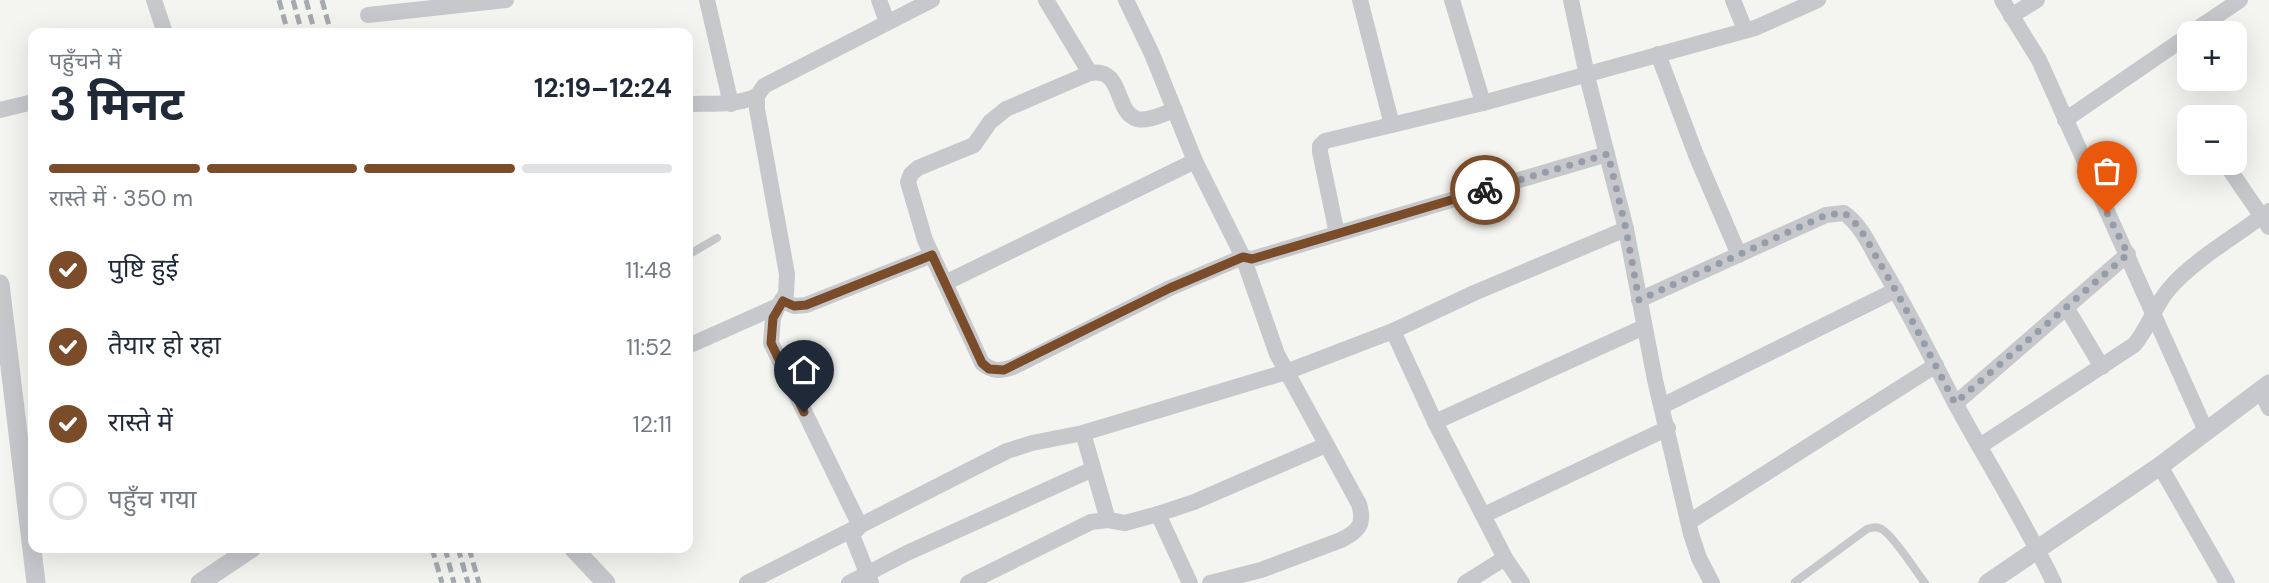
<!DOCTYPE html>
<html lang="hi">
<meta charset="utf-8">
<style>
body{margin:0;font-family:"DM Sans","Noto Sans Devanagari",sans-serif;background:#f6f6f7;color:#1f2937;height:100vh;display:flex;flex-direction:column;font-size:26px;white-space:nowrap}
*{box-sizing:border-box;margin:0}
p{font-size:23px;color:#747a83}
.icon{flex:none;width:38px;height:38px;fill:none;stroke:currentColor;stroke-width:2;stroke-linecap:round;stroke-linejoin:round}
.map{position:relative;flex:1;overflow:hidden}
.sheet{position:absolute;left:28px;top:28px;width:665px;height:525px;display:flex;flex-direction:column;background:#fff;border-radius:14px;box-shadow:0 7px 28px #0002}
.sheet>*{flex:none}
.buttons{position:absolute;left:2177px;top:21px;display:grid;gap:14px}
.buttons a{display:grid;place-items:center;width:70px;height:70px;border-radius:14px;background:#fff;box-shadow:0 7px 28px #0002;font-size:35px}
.pin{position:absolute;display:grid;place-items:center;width:60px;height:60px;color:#fff;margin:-72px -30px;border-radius:50% 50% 50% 0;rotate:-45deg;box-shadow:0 0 7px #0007}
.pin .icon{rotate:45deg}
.courier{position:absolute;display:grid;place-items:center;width:70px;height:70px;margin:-35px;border:5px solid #7b4c2a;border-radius:50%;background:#fff;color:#222;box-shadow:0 2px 9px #0007}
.overview em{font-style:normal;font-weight:700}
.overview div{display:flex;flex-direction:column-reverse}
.overview{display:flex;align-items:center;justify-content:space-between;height:119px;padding:0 21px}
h1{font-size:46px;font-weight:700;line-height:52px}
.bar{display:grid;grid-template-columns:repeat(4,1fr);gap:10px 7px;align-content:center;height:84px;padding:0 21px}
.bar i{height:9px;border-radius:5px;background:#e0e1e3}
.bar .on{background:#7b4c2a}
.bar p{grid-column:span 4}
ol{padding:0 21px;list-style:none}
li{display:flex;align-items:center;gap:21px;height:77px}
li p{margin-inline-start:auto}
li .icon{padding:7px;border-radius:50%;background:#7b4c2a;color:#fff;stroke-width:4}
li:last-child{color:#747a83}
li i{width:38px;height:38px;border:4px solid #e0e1e3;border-radius:50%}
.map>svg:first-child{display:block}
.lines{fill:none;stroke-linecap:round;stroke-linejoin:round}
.service{stroke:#c6c8cc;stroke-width:8}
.minor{stroke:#c6c8cc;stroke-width:16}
.tertiary{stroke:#c6c8cc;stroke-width:19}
.rail{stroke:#a5a9b0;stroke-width:5;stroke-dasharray:10 5;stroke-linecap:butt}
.done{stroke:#959da9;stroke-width:7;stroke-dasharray:0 12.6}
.route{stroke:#7b4c2a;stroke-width:9}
</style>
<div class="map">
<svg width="2269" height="583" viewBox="0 0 2269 583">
<rect width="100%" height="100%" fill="#f4f5f0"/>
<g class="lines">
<g class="service">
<path d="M688 255 717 238"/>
<path d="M1795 582 1867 529C1873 527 1878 526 1883 530 1896 539 1914 569 1925 583"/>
</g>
<g class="minor">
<path d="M154 0 165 33"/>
<path d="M707 0 731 104"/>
<path d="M879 0 887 22"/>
<path d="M1046 0 1090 73"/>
<path d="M1126 0 1152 54 1195 161 1243 257 1277 354 1359 504C1365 524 1359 531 1341 540L1261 570 1210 583"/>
<path d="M1360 0 1392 125"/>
<path d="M1452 0 1483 103"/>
<path d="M1571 0 1588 80 1626 229 1655 380 1691 534 1699 558 1712 583"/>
<path d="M1733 0 1745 30"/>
<path d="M2002 0 2039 60 2206 431"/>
<path d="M368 15 506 0"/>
<path d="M2011 16 2037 0"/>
<path d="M2191 33 2240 0"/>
<path d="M1658 54 1696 155 1739 255"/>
<path d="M688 104C712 103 735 106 757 96"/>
<path d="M0 110 33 102"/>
<path d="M1175 110C1164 113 1148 122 1137 119 1114 112 1124 67 1090 73L1006 109 990 122 974 145 918 168 911 174 908 182 925 240 982 363C993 372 1000 371 1013 367L1170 288 1243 257 1252 259 1607 154"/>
<path d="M2065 120 2189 35"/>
<path d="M2225 163 2269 227"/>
<path d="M1337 234 1320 152V146L1325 141 1483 103 1755 28 1818 0"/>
<path d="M945 283 1195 161"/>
<path d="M1639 300 1826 215 1844 213C1860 224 1869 244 1878 260 1906 306 1929 353 1954 401 1987 462 2024 520 2054 583"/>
<path d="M783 301 794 306 806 305 932 255"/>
<path d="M778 306 773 318 771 343 860 526 852 535 871 583"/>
<path d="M2066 307 2102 367"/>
<path d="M1393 331 1435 422 1505 558 1522 583"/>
<path d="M688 346 778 306 786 294 787 274 757 109V96L764 86 932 0"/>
<path d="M2261 390 2269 408"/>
<path d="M1956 403 2128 254"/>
<path d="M1662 406 1896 290"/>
<path d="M1435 422 1644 327"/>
<path d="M1083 433 1108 520"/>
<path d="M1980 446 2134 345C2149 328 2154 306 2169 289 2192 261 2239 234 2269 211"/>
<path d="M2160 466 2227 583"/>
<path d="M1158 514 1190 583"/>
<path d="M1484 515 1668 428"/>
<path d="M1689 522 1936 365"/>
<path d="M747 583 1007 451 1032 443 1083 433 1286 372 1393 331 1474 293 1626 229"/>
<path d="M849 583 907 553 1093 469"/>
<path d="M968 583 1091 522 1108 520 1125 523 1158 514 1194 502 1326 445"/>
<path d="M1465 583 1505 558"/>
</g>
<g class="tertiary">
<path d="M0 284 36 583"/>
<path d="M573 548 606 583"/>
<path d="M200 583 252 548"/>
<path d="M1988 583 2160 466 2269 384"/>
</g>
<g class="rail">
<path d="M279 0 288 33"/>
<path d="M293 0 302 33"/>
<path d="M306 0 315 33"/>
<path d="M322 0 331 33"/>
<path d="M432 548 442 583"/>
<path d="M445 548 454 583"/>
<path d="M458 548 468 583"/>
<path d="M469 548 479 583"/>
</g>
</g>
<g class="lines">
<path class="done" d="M1485 190 1608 154 1626 229 1639 300 1826 215 1844 213C1860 224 1869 244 1878 260 1906 307 1930 355 1955 403L2128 254 2107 213"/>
<path class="route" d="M804 412 771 343 773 318 783 301 794 306 806 305 932 255 982 363 989 369 1004 370 1170 288 1243 257 1252 259 1485 190"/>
</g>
</svg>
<div class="buttons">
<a>+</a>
<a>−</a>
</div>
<div class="pin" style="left:2107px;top:213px;background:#ea580c"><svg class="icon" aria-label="bag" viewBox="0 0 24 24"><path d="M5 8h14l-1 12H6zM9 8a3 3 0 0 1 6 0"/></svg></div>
<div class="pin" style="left:804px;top:412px;background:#1f2937"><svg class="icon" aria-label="home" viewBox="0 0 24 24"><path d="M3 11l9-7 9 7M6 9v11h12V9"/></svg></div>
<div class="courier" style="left:1485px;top:190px"><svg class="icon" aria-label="bike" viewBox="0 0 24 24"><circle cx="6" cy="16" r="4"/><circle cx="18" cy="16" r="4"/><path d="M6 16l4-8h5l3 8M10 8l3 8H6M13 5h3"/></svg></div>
<section class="sheet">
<div class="overview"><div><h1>3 मिनट</h1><p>पहुँचने में</p></div><em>12:19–12:24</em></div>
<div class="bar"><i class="on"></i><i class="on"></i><i class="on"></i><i></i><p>रास्ते में · 350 m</p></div>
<ol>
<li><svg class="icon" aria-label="check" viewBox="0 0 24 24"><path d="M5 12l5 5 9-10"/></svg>पुष्टि हुई<p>11:48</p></li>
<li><svg class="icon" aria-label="check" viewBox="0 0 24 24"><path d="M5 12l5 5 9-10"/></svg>तैयार हो रहा<p>11:52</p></li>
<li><svg class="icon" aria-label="check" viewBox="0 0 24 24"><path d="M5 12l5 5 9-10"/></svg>रास्ते में<p>12:11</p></li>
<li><i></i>पहुँच गया</li>
</ol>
</section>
</div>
